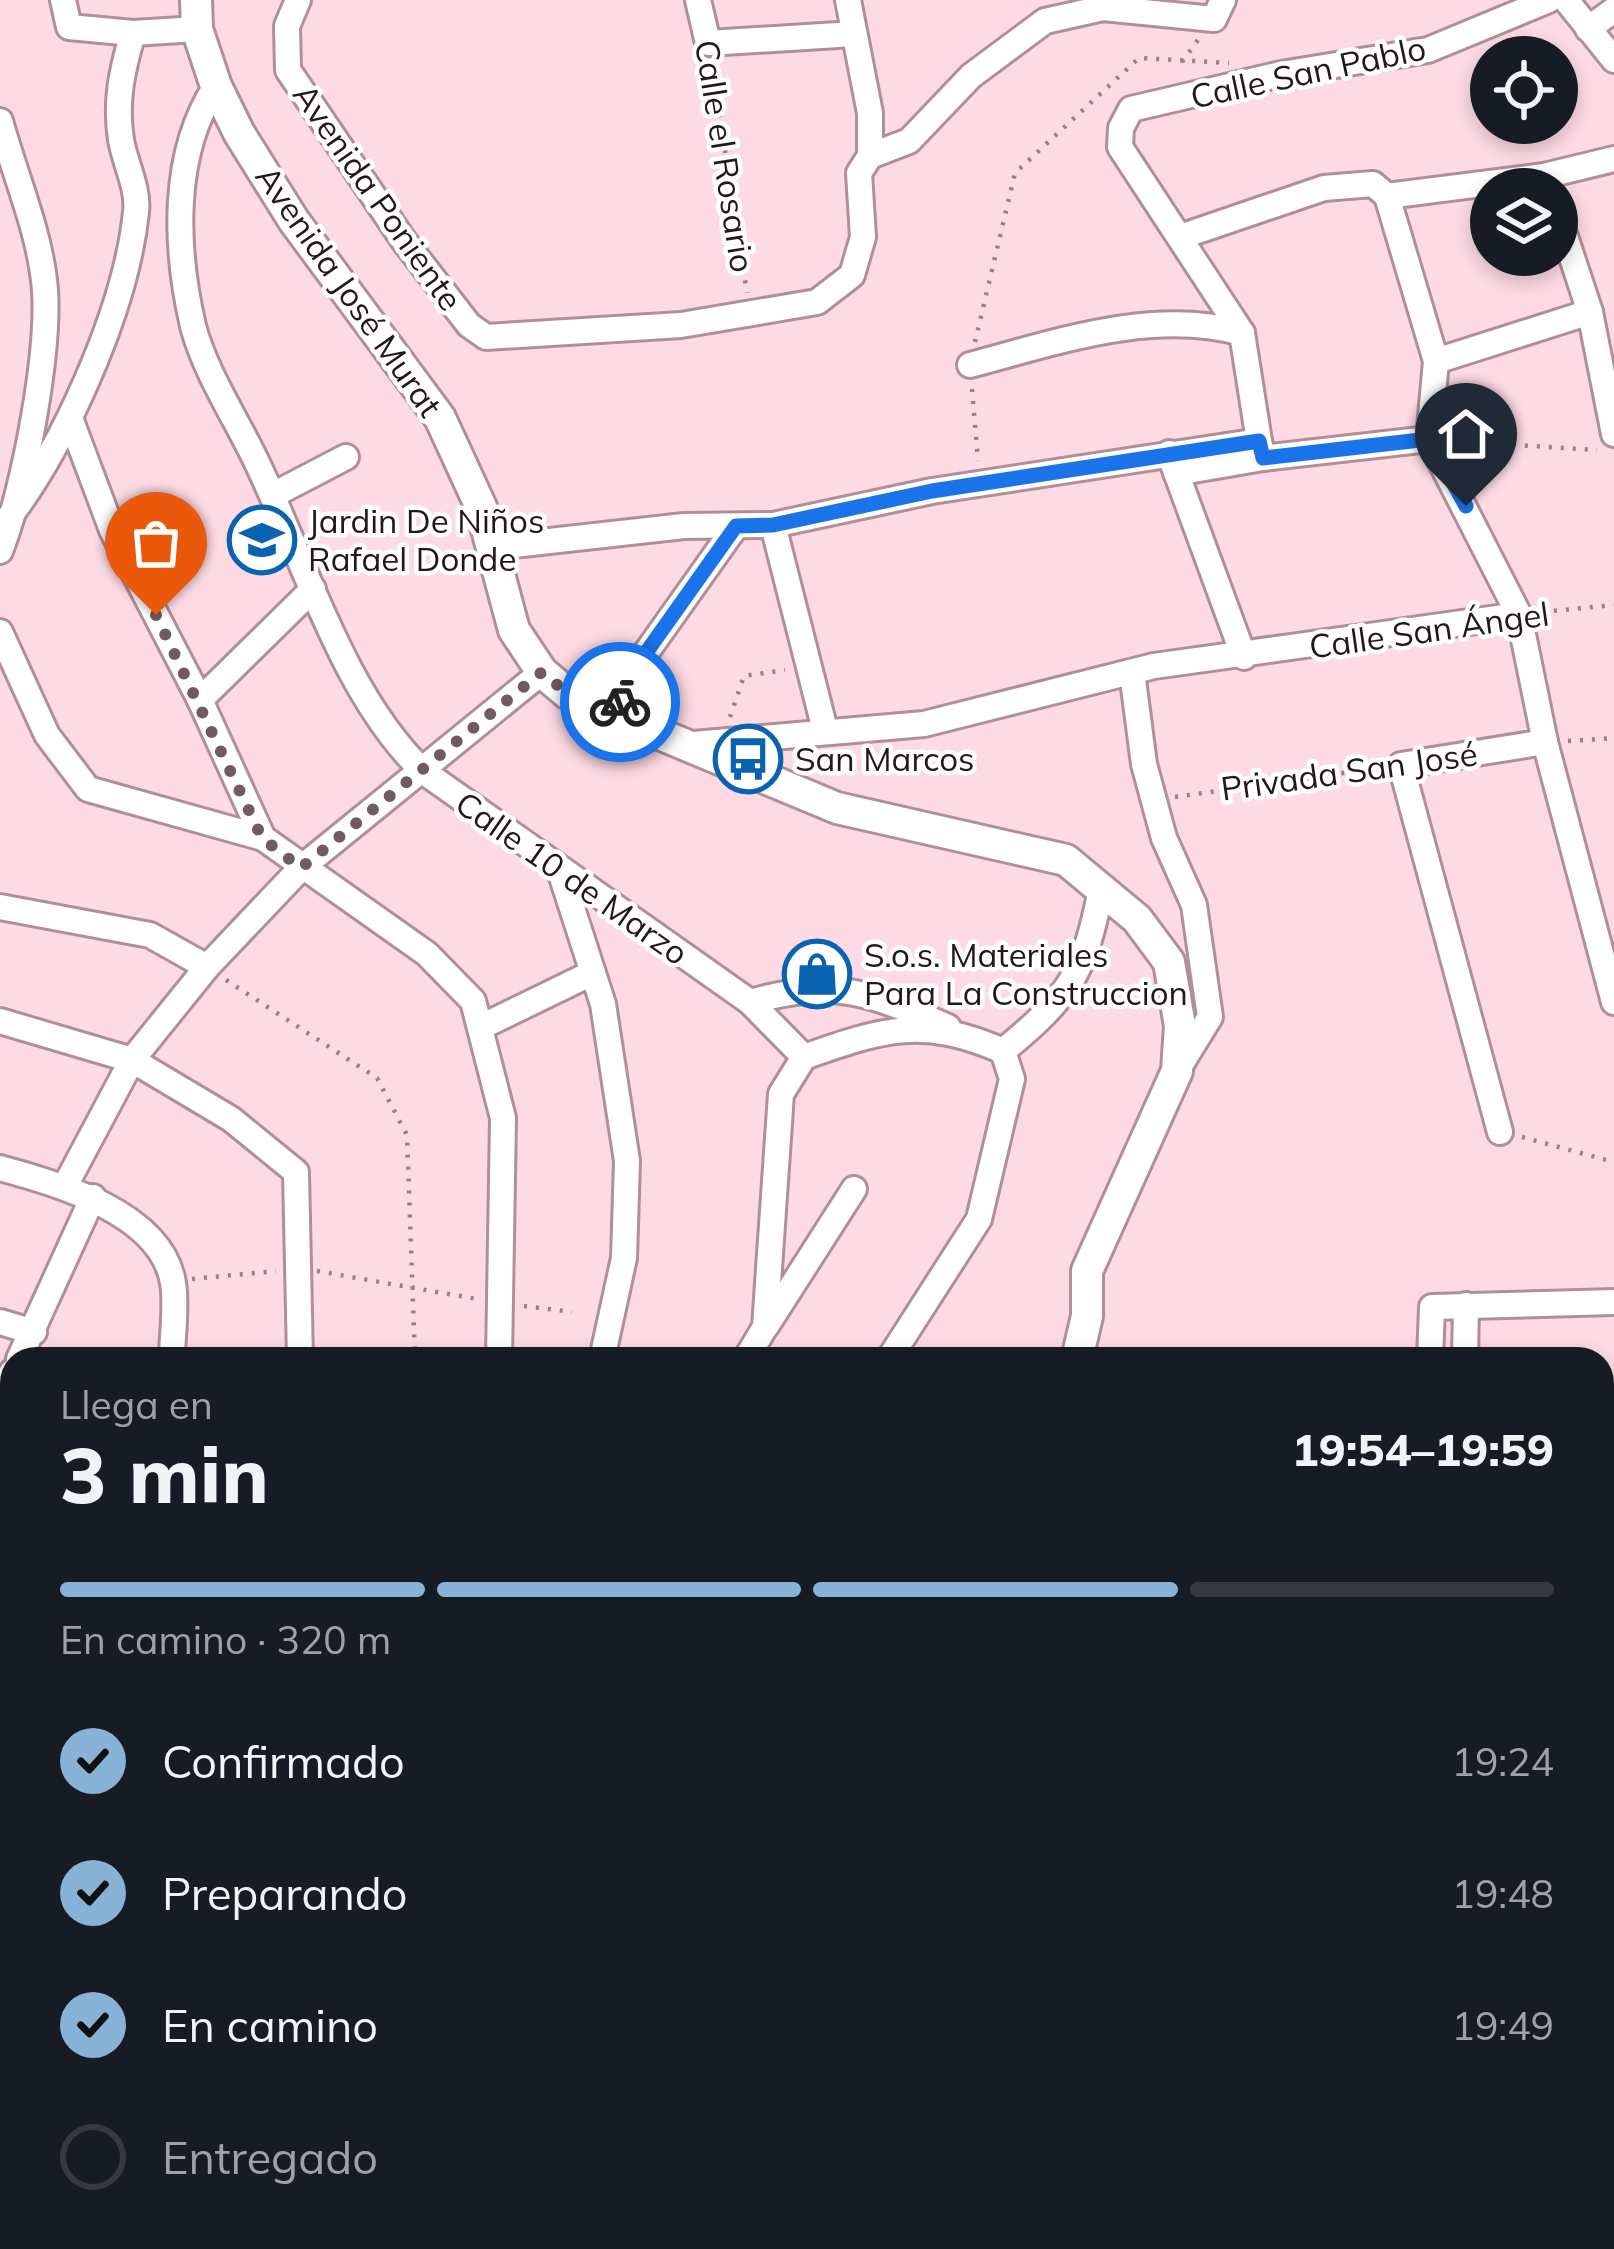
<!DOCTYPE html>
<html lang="es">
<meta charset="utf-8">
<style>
body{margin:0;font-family:Mulish,sans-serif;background:#242831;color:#f1f3f6;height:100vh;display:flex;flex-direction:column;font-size:45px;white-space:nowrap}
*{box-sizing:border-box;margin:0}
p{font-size:39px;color:#9ea1a6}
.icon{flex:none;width:66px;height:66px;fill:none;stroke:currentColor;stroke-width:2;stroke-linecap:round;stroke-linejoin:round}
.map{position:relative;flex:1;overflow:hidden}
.details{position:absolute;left:0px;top:1347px;width:1614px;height:903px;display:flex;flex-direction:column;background:#171b24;border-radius:36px 36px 0 0;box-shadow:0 6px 18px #0003}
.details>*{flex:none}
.tools{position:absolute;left:1470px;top:36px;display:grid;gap:24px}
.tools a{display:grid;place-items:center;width:108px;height:108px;border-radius:50%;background:#171b24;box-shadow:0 6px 18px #0003;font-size:60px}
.pin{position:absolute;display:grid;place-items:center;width:102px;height:102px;color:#fff;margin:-123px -51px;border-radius:50% 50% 50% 0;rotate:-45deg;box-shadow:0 0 12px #0007}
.pin .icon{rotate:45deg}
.courier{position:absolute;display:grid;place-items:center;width:120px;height:120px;margin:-60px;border:9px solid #1a73e8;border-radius:50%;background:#fff;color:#222;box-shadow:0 3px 15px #0007}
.headline em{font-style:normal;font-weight:800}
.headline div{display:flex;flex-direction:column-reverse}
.headline{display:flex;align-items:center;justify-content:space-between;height:204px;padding:0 60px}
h1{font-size:78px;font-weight:800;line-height:90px}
.bar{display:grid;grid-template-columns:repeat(4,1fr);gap:18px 12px;align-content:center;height:144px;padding:0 60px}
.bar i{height:15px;border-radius:9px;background:#363941}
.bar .selected{background:#89b2d7}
.bar p{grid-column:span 4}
ol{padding:0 60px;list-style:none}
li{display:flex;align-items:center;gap:36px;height:132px}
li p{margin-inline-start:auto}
li .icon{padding:12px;border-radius:50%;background:#89b2d7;color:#111;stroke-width:4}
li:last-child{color:#9ea1a6}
li i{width:66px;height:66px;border:6px solid #363941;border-radius:50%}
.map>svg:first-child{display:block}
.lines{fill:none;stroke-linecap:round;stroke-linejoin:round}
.minor-casing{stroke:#b18f99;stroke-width:30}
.tertiary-casing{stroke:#b18f99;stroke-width:36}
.path{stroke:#998087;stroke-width:4.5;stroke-dasharray:3 9;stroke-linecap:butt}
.minor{stroke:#fff;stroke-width:24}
.tertiary{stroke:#fff;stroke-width:30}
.done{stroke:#705b61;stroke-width:12;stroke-dasharray:0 21.6}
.route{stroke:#1a73e8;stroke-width:15}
.labels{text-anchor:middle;stroke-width:9;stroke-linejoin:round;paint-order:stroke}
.street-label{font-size:33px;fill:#24171b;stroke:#fff}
.poi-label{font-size:33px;fill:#24171b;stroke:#fff;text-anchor:start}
</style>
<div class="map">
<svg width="1614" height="2249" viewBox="0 0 1614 2249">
<rect width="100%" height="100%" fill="#fedae4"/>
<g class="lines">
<defs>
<g id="minor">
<path d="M63 0 69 27 133 33 197 29"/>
<path d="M298 0 287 26 288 70 404 241 469 325 486 337 681 325 817 302 852 275 863 237 859 173 870 156 909 141 971 76 1045 21 1103 8 1214 19 1223 0"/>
<path d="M698 0 708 43 854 34"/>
<path d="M848 0 870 113V156"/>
<path d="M1566 0 1614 60"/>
<path d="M1588 29 1614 10"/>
<path d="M216 86C171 154 175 248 193 326 205 373 239 423 259 467 306 565 345 698 424 772L750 1002 804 1057C883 1029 923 1016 1003 1051"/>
<path d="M0 121C14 172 38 228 44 280 52 344 24 491 0 551"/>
<path d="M1387 196 1436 361 1429 439 1519 615 1545 742 1614 1002"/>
<path d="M1387 196 1544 176 1614 159"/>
<path d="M1557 212 1590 312 1614 434"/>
<path d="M1180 237 1324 188 1373 184 1387 196"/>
<path d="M1436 361 1590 312"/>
<path d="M970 365C1057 342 1152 308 1242 333"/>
<path d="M70 418 112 530 200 700 263 838 427 954 473 1001 503 1118 499 1359"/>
<path d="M1259 441 1242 333 1120 147 1121 128 1131 109 1281 74 1428 50 1549 0"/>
<path d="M1169 453 1244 657"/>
<path d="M1176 473 1263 458"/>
<path d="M273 495 346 457"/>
<path d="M773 525 825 730"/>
<path d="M0 529C62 453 126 310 136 212 139 189 125 163 121 140 115 101 122 70 133 33"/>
<path d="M495 547 684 526 773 525 932 491 1259 441 1263 458 1429 439"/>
<path d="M0 632 47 735 88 789 263 838"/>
<path d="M1132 672 1144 764 1164 838 1194 905 1210 1017 1178 1069"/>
<path d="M200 700 313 589"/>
<path d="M614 715 638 664 736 526"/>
<path d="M682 745 924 724 1154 666 1519 615"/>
<path d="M560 871 603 1004 627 1161 624 1258 602 1359"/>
<path d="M0 907 150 935 207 967"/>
<path d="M750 1002C836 978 868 992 948 1027"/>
<path d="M0 1021 132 1060 231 1119 296 1172 300 1359"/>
<path d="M483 1026 592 973"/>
<path d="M1003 1051C1069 997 1085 973 1101 889"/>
<path d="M1500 1132 1401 765 1545 742"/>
<path d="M0 1168C58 1184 162 1213 173 1283 177 1307 172 1335 172 1359"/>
<path d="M65 1186 132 1060 207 967 301 868 542 672"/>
<path d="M0 1322 34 1332"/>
<path d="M767 1325 854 1189"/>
<path d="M19 1359 93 1197"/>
<path d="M746 1359 765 1327 781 1094 804 1057"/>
<path d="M889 1359 979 1219 1012 1079 1003 1051"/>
<path d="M1430 1359 1432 1307 1614 1302"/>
<path d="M1465 1359 1466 1305"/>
<path d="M0 1394 12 1372"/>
<path d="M1602 1400H1614"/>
<path d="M1602 1878 1614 1877"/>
<path d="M0 1960 12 1946"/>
<path d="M1602 2234 1614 2237"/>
<path d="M79 2238 83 2249"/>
<path d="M344 2238 350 2249"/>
<path d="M649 2238 650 2249"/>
<path d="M6 2249 12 2222"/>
<path d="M851 2249 852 2238"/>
<path d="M872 2249 890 2238"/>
<path d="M1465 2249 1484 2238"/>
</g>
<g id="tertiary">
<path d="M196 0 197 29 216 86 239 133 294 221 440 418 481 507 514 630 542 672 567 693 614 715 837 808 1066 860 1137 919 1169 962 1180 1026 1177 1071 1087 1271V1316L1077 1359"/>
<path d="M768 2249V2238"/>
</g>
</defs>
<use href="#minor" class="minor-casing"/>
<use href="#tertiary" class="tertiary-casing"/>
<g class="path">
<path d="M1182 62 1200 37"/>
<path d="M712 67 747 293"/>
<path d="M975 342 1015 173 1139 58 1229 63"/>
<path d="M972 389 978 461"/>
<path d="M1453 441 1597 450"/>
<path d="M1542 612 1614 605"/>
<path d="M730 717 744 676 785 670"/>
<path d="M1568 741 1614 738"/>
<path d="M1175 797 1378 768"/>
<path d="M226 980 377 1078 407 1135 415 1359"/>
<path d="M1522 1137 1614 1162"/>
<path d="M317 1271 477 1299"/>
<path d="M192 1279 276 1271"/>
<path d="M524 1306 572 1312"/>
<path d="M0 1738 12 1741"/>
</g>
<use href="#minor" class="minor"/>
<use href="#tertiary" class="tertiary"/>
</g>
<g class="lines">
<path class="done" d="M156 615 262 838 301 868 542 672 567 693 614 715 620 702"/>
<path class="route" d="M620 702 638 664 736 526 773 525 932 491 1259 441 1263 458 1429 439 1466 506"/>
</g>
<defs>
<symbol id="school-ring" viewBox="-11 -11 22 22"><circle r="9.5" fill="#fff" stroke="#0a63b1" stroke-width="1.5"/><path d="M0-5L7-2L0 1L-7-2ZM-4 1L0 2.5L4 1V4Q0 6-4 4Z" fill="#0a63b1"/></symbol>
<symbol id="bus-ring" viewBox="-11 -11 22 22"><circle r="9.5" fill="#fff" stroke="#0a63b1" stroke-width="1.5"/><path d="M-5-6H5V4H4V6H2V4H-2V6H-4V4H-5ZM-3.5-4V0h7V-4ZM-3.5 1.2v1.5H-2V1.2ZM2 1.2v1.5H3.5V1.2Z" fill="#0a63b1"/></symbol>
<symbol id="shop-ring" viewBox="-11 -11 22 22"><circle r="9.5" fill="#fff" stroke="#0a63b1" stroke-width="1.5"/><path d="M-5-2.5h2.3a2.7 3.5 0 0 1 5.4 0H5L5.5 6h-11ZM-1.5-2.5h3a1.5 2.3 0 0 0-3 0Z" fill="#0a63b1"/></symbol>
</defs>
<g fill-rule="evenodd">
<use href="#school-ring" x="224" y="502" width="76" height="76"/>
<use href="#bus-ring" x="710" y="721" width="76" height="76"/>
<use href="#shop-ring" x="779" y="936" width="76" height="76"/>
</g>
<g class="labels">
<g class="street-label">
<text transform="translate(1308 72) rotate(-12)" y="12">Calle San Pablo</text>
<text transform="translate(725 156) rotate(81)" y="12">Calle el Rosario</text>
<text transform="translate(378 197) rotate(55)" y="12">Avenida Poniente</text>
<text transform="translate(349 291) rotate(55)" y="12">Avenida José Murat</text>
<text transform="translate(1429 630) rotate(-8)" y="12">Calle San Ángel</text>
<text transform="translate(1349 771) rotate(-8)" y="12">Privada San José</text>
<text transform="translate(572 878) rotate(35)" y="12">Calle 10 de Marzo</text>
</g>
<g class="poi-label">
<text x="308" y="533">Jardin De Niños<tspan x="308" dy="38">Rafael Donde</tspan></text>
<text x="795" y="771">San Marcos</text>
<text x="864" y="967">S.o.s. Materiales<tspan x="864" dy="38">Para La Construccion</tspan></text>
</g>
</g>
</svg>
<div class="tools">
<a><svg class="icon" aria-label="locate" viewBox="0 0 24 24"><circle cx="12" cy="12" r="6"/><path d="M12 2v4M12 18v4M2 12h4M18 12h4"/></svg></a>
<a><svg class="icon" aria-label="layers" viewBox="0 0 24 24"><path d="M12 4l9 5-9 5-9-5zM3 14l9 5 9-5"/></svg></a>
</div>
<div class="pin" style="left:156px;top:615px;background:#ea580c"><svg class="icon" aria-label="bag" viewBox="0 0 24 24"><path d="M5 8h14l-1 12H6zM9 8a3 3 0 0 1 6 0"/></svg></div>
<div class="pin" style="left:1466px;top:506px;background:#1f2937"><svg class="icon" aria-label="home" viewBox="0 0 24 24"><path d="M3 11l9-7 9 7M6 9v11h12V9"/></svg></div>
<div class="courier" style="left:620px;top:702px"><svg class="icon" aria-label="bike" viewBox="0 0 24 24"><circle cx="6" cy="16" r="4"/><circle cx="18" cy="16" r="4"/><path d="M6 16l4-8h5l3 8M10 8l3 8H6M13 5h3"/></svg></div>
<section class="details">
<div class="headline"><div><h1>3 min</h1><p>Llega en</p></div><em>19:54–19:59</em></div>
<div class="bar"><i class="selected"></i><i class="selected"></i><i class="selected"></i><i></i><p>En camino · 320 m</p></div>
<ol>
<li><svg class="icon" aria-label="check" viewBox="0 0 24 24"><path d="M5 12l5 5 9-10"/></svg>Confirmado<p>19:24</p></li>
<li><svg class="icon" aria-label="check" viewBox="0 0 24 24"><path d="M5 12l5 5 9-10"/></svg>Preparando<p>19:48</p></li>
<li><svg class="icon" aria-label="check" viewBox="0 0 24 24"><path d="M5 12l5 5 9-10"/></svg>En camino<p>19:49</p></li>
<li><i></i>Entregado</li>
</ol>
</section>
</div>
